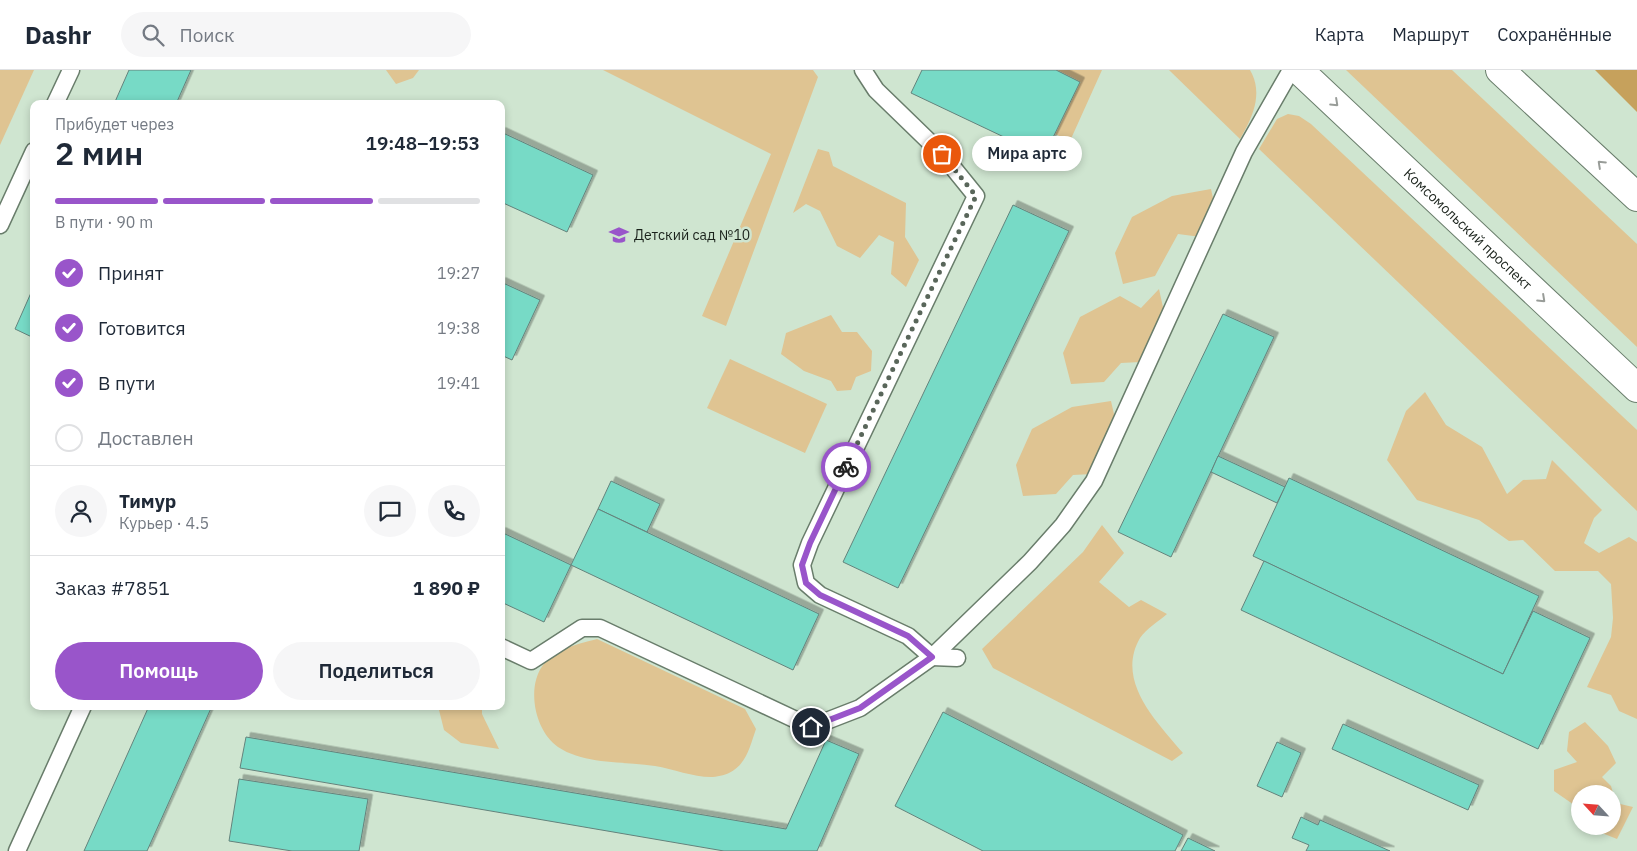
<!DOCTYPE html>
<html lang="ru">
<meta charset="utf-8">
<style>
body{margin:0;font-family:"IBM Plex Sans",sans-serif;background:#f6f6f7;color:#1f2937;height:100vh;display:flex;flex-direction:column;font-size:19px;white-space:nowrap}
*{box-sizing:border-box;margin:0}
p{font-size:16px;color:#747a83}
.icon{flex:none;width:28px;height:28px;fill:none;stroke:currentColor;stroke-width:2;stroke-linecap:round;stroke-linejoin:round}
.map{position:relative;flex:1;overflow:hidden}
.sheet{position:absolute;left:30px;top:30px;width:475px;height:610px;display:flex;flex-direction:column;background:#fff;border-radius:10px;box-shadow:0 2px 8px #0003}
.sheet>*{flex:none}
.needle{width:32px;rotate:296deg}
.fabs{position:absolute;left:1571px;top:715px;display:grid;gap:10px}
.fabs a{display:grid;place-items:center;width:50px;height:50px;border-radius:50%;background:#fff;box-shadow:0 2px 8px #0003;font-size:25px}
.pin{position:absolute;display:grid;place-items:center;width:42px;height:42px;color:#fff;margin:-21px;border:2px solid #fff;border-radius:50%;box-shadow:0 1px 5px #0007}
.courier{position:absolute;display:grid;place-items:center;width:50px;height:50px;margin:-25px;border:4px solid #9955ca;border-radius:50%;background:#fff;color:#222;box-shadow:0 1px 6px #0007}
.bubble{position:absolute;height:35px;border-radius:18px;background:#fff;box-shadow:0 2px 8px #0003;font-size:16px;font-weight:600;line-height:35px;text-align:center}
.overview em{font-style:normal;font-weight:600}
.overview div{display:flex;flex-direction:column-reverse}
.overview{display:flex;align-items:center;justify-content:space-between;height:85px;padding:0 25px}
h1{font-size:32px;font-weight:600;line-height:38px}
.bar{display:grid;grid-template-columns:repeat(4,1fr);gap:8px 5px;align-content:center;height:60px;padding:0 25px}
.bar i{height:6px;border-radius:4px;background:#e0e1e3}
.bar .active{background:#9955ca}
.bar p{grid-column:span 4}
.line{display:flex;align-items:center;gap:12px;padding:0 25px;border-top:1px solid #e0e1e3}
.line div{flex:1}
.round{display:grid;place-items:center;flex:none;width:52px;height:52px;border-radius:26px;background:#f6f6f7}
ol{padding:0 25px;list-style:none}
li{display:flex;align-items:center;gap:15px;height:55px}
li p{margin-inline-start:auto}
li .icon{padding:5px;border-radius:50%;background:#9955ca;color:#fff;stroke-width:4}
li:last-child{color:#747a83}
li i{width:28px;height:28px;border:2px solid #e0e1e3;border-radius:50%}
.action{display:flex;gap:10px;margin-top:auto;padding:10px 25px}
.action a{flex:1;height:58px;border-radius:30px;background:#9955ca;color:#fff;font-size:20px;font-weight:600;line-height:58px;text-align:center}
.action a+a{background:#f6f6f7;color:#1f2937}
header{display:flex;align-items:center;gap:30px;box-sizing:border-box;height:70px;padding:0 25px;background:#fff;border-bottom:1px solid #e0e1e3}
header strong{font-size:24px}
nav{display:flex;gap:28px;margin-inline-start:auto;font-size:18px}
.search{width:350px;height:45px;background:#f6f6f7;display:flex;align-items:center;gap:12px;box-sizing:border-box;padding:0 18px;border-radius:28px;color:#747a83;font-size:19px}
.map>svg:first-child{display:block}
.green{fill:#dfc492}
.forest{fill:#c6a15c}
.building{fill:#77dac6;stroke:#64837c;filter:url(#shadow)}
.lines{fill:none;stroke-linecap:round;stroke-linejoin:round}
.lane-casing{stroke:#697d6b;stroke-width:19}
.primary-casing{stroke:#697d6b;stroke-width:30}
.lane{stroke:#fff;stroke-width:16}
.primary{stroke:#fff;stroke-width:28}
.oneway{stroke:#989c98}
.done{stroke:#59665a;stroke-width:5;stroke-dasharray:0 9}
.route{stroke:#9955ca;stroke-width:6}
.labels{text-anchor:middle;stroke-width:5;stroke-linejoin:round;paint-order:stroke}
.street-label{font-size:14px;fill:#1a221b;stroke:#cfe5d0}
.poi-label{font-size:14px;fill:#1a221b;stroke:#cfe5d0;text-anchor:start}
</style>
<header>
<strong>Dashr</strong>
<div class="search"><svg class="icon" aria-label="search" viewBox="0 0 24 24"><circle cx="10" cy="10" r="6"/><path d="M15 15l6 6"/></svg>Поиск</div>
<nav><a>Карта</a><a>Маршрут</a><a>Сохранённые</a></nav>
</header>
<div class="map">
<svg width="1637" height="781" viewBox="0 0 1637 781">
<defs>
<filter id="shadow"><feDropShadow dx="4.5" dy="-4.5" stdDeviation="0" flood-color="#0004"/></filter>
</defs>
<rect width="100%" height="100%" fill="#cfe5d0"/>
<g class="green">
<path d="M0 0H34L0 75Z"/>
<path d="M386 0H419L413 8 396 14Z"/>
<path d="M603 0H813L818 7 726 256 702 246 771 84Z"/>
<path d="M1056 0H1102L1070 71 1055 64 1080 12Z"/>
<path d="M1169 0H1250C1264 24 1252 48 1240 69Z"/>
<path d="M1346 0H1452L1637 174V277Z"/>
<path d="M1288 44 1299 46 1311 54 1637 360V441L1259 79 1277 49Z"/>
<path d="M818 79 829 82 833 96 906 133 905 167 919 190 906 217 891 204 894 172 879 165 860 188 837 176 820 141 806 134 793 143Z"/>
<path d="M1211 119 1216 142 1201 167 1178 164 1155 206 1123 214 1115 183 1132 147 1172 126Z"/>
<path d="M1159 219 1164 242 1140 292 1121 293 1104 312 1071 314 1063 283 1080 247 1120 226 1141 238Z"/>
<path d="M831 245 842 262H857L872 281 871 301 856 307 851 320 837 321 831 311 804 301 781 284 786 263Z"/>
<path d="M730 289 827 334 805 383 707 338Z"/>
<path d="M1425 322 1446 355 1482 377 1507 424 1523 410 1546 409 1552 390 1602 440 1594 448 1584 473 1599 483 1629 467 1637 472V649L1619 641 1611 625 1587 617 1611 567 1613 548 1611 514 1598 501H1555L1523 470 1509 471 1479 450 1417 430 1387 390 1406 341Z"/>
<path d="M1111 331 1116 353 1092 404 1073 405 1056 424 1023 426 1016 395 1032 359 1072 337Z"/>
<path d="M1102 455 1124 483 1099 512 1129 537 1141 530 1167 544C1159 551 1146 559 1140 568 1115 611 1157 652 1183 683L1172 691 993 598 982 579 1083 482Z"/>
<path d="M597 569 745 639 756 659C750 676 747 694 729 703 725 705 716 707 711 707 693 707 673 699 655 696 624 691 585 695 558 677 535 661 526 618 543 595 556 578 579 574 597 569Z"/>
<path d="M417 636H482V644L499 679 461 673 444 660 439 640Z"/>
<path d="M1585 652 1608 676 1616 693 1602 707 1611 716 1616 733 1633 737 1617 769 1592 759 1591 756H1612V724H1580V739L1554 721V700L1577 692 1567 681 1569 662Z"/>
</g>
<path class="forest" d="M1595 0H1637V42Z"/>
<g class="building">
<path d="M129 0H191L176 34H114Z"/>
<path d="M922 0H1056L1080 12 1044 86 911 23Z"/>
<path d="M501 62 593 105 567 162 501 132Z"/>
<path d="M1013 135 1069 161 898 518 843 492Z"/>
<path d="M501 212 540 230 512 290 501 285Z"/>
<path d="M34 216V268L15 259Z"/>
<path d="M1223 244 1274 267 1171 487 1118 462Z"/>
<path d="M1218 386 1285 417 1277 433 1211 402Z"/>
<path d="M1289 408 1539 526 1503 604 1253 486Z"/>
<path d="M611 411 660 434 647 462 598 439Z"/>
<path d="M598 439 819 544 793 600 571 495Z"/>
<path d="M501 462 571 495 544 552 501 532Z"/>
<path d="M1264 491 1503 604 1533 541 1590 568 1538 679 1241 540Z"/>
<path d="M149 636H212L147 781H84Z"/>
<path d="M943 642 1183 765 1175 781H983L895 736Z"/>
<path d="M1343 654 1479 715 1468 740 1332 679Z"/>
<path d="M246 667 786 759 826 670 859 684 817 781H724L240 698Z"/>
<path d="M1277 672 1301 683 1282 727 1257 716Z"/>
<path d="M239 709 368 729 359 781H292L229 771Z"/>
<path d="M1301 747 1318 755 1320 750 1390 781H1306L1309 775 1292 768Z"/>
<path d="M1188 768 1215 781H1181Z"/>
</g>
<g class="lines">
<defs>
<g id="lane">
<path d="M863 0 876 20 942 84 976 126 810 473 802 495 806 513 820 525 908 566 932 587 957 588"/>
<path d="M55 34 71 0"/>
<path d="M0 155 34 81"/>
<path d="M501 577 531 591 582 558H600L811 657 860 638 932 587 1030 492 1063 455 1094 411 1244 82 1291 0"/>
<path d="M17 781 83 636"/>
</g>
<g id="primary">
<path id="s1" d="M1299 0 1637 318"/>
<path d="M1500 0 1637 127"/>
</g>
</defs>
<use href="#lane" class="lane-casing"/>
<use href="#primary" class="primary-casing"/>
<use href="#lane" class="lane"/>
<use href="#primary" class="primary"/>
</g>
<defs><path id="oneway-chevron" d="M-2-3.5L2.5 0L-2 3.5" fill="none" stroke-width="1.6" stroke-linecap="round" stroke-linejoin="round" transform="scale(1.25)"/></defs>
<g class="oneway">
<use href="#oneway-chevron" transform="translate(1335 33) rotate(43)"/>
<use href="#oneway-chevron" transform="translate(1601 94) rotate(-137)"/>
<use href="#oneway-chevron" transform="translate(1542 229) rotate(43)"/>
</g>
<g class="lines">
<path class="done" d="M846 397 976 126 942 84"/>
<path class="route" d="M811 657 860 638 932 587 908 566 820 525 806 513 802 495 810 473 846 397"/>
</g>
<defs>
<symbol id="school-bare" viewBox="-9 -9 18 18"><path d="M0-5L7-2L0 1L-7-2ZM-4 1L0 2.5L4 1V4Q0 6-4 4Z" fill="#9955ca" stroke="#cfe5d0" stroke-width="2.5" paint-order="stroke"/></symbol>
</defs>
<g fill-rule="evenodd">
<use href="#school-bare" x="605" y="151" width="28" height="28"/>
</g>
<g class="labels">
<g class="street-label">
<text dy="5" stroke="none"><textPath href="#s1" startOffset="232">Комсомольский проспект</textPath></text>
</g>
<g class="poi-label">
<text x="634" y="170">Детский сад №10</text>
</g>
</g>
</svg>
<div class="fabs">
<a><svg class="needle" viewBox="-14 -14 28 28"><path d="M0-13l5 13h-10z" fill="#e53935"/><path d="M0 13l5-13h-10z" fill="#747a83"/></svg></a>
</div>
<div class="pin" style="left:942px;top:84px;background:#ea580c"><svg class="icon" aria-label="bag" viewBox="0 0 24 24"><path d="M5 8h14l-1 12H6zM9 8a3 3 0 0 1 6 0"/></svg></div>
<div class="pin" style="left:811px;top:657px;background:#1f2937"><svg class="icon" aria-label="home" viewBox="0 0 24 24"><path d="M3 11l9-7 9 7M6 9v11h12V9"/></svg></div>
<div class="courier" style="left:846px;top:397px"><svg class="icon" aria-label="bike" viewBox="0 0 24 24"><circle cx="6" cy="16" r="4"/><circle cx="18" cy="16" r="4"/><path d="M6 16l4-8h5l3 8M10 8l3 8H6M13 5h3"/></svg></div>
<div class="bubble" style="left:972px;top:66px;width:110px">Мира артс</div>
<section class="sheet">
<div class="overview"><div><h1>2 мин</h1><p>Прибудет через</p></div><em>19:48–19:53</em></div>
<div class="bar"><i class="active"></i><i class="active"></i><i class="active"></i><i></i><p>В пути · 90 m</p></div>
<ol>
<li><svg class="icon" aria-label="check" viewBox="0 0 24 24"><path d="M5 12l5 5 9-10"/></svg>Принят<p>19:27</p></li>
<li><svg class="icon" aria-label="check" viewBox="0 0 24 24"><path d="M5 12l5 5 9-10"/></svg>Готовится<p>19:38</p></li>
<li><svg class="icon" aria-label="check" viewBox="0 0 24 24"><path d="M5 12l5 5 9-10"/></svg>В пути<p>19:41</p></li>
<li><i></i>Доставлен</li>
</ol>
<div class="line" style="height:90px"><a class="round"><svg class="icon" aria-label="person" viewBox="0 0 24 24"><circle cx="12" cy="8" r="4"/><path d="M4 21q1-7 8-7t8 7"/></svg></a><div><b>Тимур</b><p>Курьер · 4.5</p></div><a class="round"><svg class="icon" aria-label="chat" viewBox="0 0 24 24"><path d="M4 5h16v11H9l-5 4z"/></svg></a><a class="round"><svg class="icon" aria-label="phone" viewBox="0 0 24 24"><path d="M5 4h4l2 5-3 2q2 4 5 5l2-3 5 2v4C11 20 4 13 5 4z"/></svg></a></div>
<div class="line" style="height:65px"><div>Заказ #7851</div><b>1 890 ₽</b></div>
<div class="action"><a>Помощь</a><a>Поделиться</a></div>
</section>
</div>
